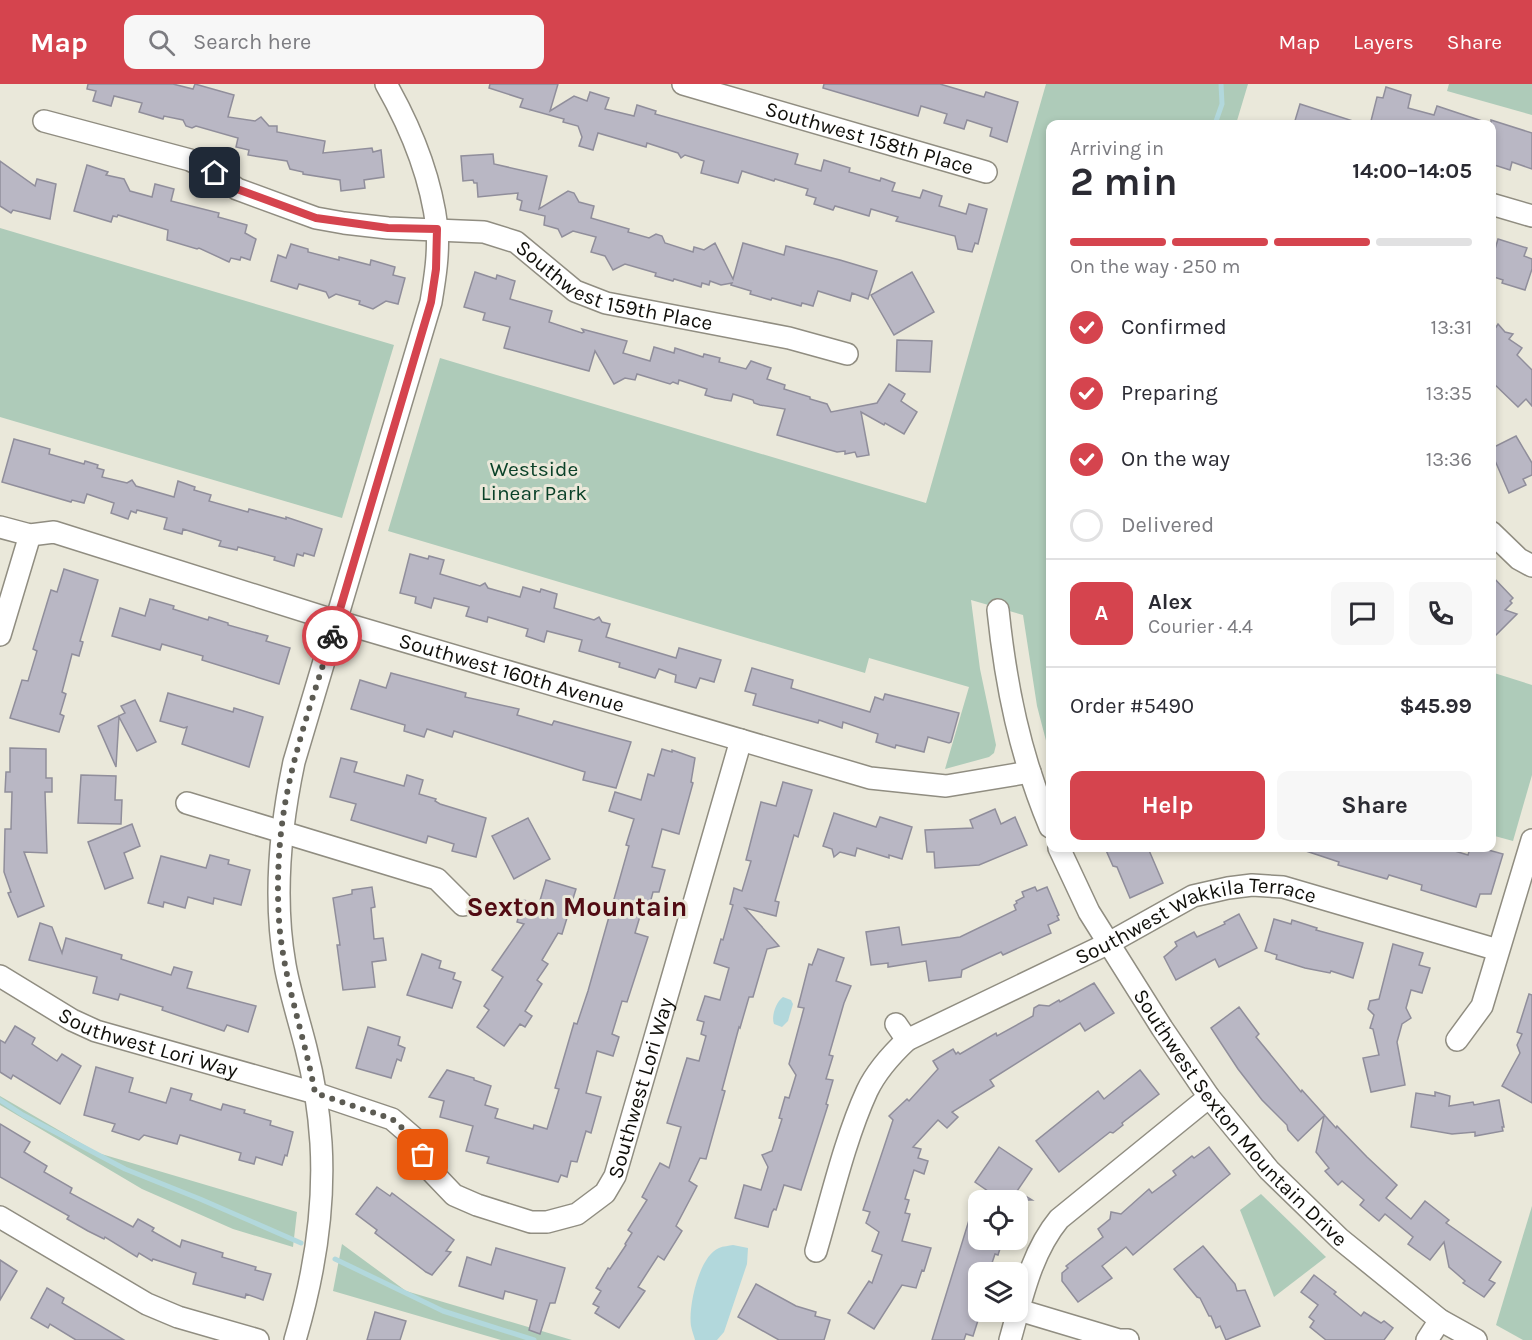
<!DOCTYPE html>
<meta charset="utf-8">
<style>
body{margin:0;font-family:Karla,sans-serif;background:#f7f7f7;color:#2b2b33;height:100vh;display:flex;flex-direction:column;font-size:22px;white-space:nowrap}
*{box-sizing:border-box;margin:0}
p{font-size:20px;color:#7c7c81}
.icon{flex:none;width:33px;height:33px;fill:none;stroke:currentColor;stroke-width:2;stroke-linecap:round;stroke-linejoin:round}
.map{position:relative;flex:1;overflow:hidden}
.drawer{position:absolute;left:1046px;top:36px;width:450px;height:732px;display:flex;flex-direction:column;background:#fff;border-radius:12px;box-shadow:0 3px 9px #0003}
.drawer>*{flex:none}
.tools{position:absolute;left:968px;top:1106px;display:grid;gap:12px}
.tools a{display:grid;place-items:center;width:60px;height:60px;border-radius:12px;background:#fff;box-shadow:0 3px 9px #0003;font-size:30px}
.pin{position:absolute;display:grid;place-items:center;width:51px;height:51px;color:#fff;margin:-26px;border-radius:12px;box-shadow:0 3px 9px #0006}
.courier{position:absolute;display:grid;place-items:center;width:60px;height:60px;margin:-30px;border:4px solid #d5444e;border-radius:50%;background:#fff;color:#222;box-shadow:0 2px 8px #0007}
.headline em{font-style:normal;font-weight:700}
.headline div{display:flex;flex-direction:column-reverse}
.headline{display:flex;align-items:center;justify-content:space-between;height:102px;padding:0 24px}
h1{font-size:39px;font-weight:700;line-height:45px}
.bar{display:grid;grid-template-columns:repeat(4,1fr);gap:9px 6px;align-content:center;height:72px;padding:0 24px}
.bar i{height:8px;border-radius:4px;background:#e1e1e2}
.bar .active{background:#d5444e}
.bar p{grid-column:span 4}
.line{display:flex;align-items:center;gap:15px;padding:0 24px;border-top:2px solid #e1e1e2}
.line div{flex:1}
.round{display:grid;place-items:center;flex:none;width:63px;height:63px;border-radius:12px;background:#f7f7f7}
ol{padding:0 24px;list-style:none}
li{display:flex;align-items:center;gap:18px;height:66px}
li p{margin-inline-start:auto}
li .icon{padding:6px;border-radius:50%;background:#d5444e;color:#fff;stroke-width:4}
li:last-child{color:#7c7c81}
li i{width:33px;height:33px;border:3px solid #e1e1e2;border-radius:50%}
.action{display:flex;gap:12px;margin-top:auto;padding:12px 24px}
.action a{flex:1;height:69px;border-radius:12px;background:#d5444e;color:#fff;font-size:24px;font-weight:700;line-height:69px;text-align:center}
.action a+a{background:#f7f7f7;color:#2b2b33}
header{display:flex;align-items:center;gap:36px;box-sizing:border-box;height:84px;padding:0 30px;background:#d5444e;color:#fff}
header strong{font-size:28px}
nav{display:flex;gap:33px;margin-inline-start:auto;font-size:21px}
.search{width:420px;height:54px;background:#f7f7f7;display:flex;align-items:center;gap:15px;box-sizing:border-box;padding:0 21px;border-radius:12px;color:#7c7c81;font-size:22px}
.map>svg:first-child{display:block}
.green{fill:#aecbb9}
.water{fill:#b2d8dc}
.lines{fill:none;stroke-linecap:round;stroke-linejoin:round}
.stream{stroke:#b2d8dc;stroke-width:5}
.building{fill:#b9b7c4;stroke:#908e9b;stroke-width:1.5}
.street-casing{stroke:#908d81;stroke-width:24}
.street{stroke:#fff;stroke-width:21}
.done{stroke:#5c5b53;stroke-width:6;stroke-dasharray:0 10.8}
.route{stroke:#d5444e;stroke-width:8}
.labels{text-anchor:middle;stroke-width:6;stroke-linejoin:round;paint-order:stroke}
.street-label{font-size:21px;fill:#100f0a;stroke:#eae8da}
.park-label{font-size:21px;fill:#0a4128;stroke:#eae8da}
.district-label{font-size:27px;font-weight:bold;fill:#510b13;stroke:#eae8da}
</style>
<header>
<strong>Map</strong>
<div class="search"><svg class="icon" aria-label="search" viewBox="0 0 24 24"><circle cx="10" cy="10" r="6"/><path d="M15 15l6 6"/></svg>Search here</div>
<nav><a>Map</a><a>Layers</a><a>Share</a></nav>
</header>
<div class="map">
<svg width="1532" height="1256" viewBox="0 0 1532 1256">
<rect width="100%" height="100%" fill="#eae8da"/>
<g class="green">
<path d="M1046 0H1248L1236 40H1050V672L1037 622 1023 531 971 516 980 585 996 661 994 669 989 673 945 685 969 603 869 574 865 589 388 447 440 274 926 419Z"/>
<path d="M1449 0H1532V31L1447 7Z"/>
<path d="M0 144 394 261 342 434 0 333Z"/>
<path d="M1491 588 1532 601V691L1513 757 1491 751Z"/>
<path d="M0 1012 98 1069 297 1128 293 1163 233 1145 142 1105 0 1021Z"/>
<path d="M1261 1110 1326 1173 1274 1213 1240 1126Z"/>
<path d="M1532 1122V1256H1523L1496 1241Z"/>
<path d="M342 1160 406 1207 572 1256H501L333 1207Z"/>
</g>
<g class="water">
<path d="M783 913 791 916 793 920 788 937 782 943 774 940C771 932 776 918 783 913Z"/>
<path d="M733 1161 748 1164 747 1180 724 1248 717 1256H695C694 1252 692 1247 691 1242 688 1223 699 1172 719 1164 723 1162 729 1162 733 1161Z"/>
</g>
<g class="lines">
<g class="stream">
<path d="M1215 40 1222 20 1221 0"/>
<path d="M0 1016 23 1031 125 1085 200 1115 301 1159"/>
<path d="M335 1175 443 1227 534 1256"/>
</g>
</g>
<g class="building">
<path d="M88 0H173L193 5 195 0 234 11 228 33 255 37 261 33 269 42H277V48L325 57 323 69 372 64 373 68 381 66 384 93 364 96 365 104 341 107 340 96 303 90V88L290 85 287 77 248 71 249 66 236 63 238 54 196 42 192 44 186 42 183 36 164 32 163 35 139 28 142 19 114 12 111 22 93 17 96 7 87 5Z"/>
<path d="M490 0H558L550 27 574 12 587 17 590 8 609 14 605 25 634 32 637 21 656 27 655 30 798 70 795 80 821 87 824 76 850 84 849 88 880 97 881 94 895 99 892 107 920 114 923 106 942 112 939 122 966 130 969 120 987 125 978 160 975 159 972 168 958 165 955 152 896 137 898 133 871 125 869 132 835 122 833 126 814 120 816 114 806 111 808 105 775 95 774 97 742 87 738 99 701 89 704 77 685 71 681 74 678 69 647 59 646 63 598 49 593 66 579 62 582 53 578 42 563 38 564 35 520 23 523 15 489 4Z"/>
<path d="M824 0H940L984 13 986 8 1018 18 1007 58 990 52 992 44 967 36 964 45 944 39 947 30 921 22 918 32 823 4Z"/>
<path d="M1386 3 1411 11 1408 24 1434 31 1437 22 1485 38 1484 40H1384L1371 37 1377 13 1383 14Z"/>
<path d="M1300 20 1353 37V40H1294Z"/>
<path d="M1491 36 1532 49V85L1512 78 1510 86 1491 80Z"/>
<path d="M493 70 494 80 547 92 539 125 568 107 574 109 579 118 594 122 591 134 629 145 628 148 649 154 656 150 662 152 665 159 693 168 694 163 704 166 715 159 733 195 743 159 784 171 786 162 840 176 877 187 868 215 852 209 850 217 818 207 813 222 802 219 801 222 772 214 771 216 750 210 751 207 731 201 732 199 721 201 710 197 709 201 702 199 701 203 674 195 673 197 655 192 656 189 625 180 613 186 605 172 591 168 596 153 573 147 562 153 558 145 544 141 545 132 520 126 522 117 517 115 518 109 478 113 477 99H474L473 96 463 97 461 72Z"/>
<path d="M0 77 35 102 37 95 56 100 50 135 13 126 11 129 0 122Z"/>
<path d="M87 81 108 88 106 91 124 95 130 107 152 113 155 100 174 105 171 117 219 129 218 133 247 141 245 149 256 155 250 176 241 173 240 176 231 174 229 178 199 164 197 165 167 156 168 146 118 131 117 133 113 132 111 138 74 127Z"/>
<path d="M1498 155 1527 164 1524 172 1532 175V185L1525 206 1502 199 1503 196 1491 192V179Z"/>
<path d="M291 160 308 165V168L339 176V173L370 181 371 176 395 183 393 191 405 194 398 220 386 217 373 225 359 220 360 217 336 210 329 214 326 208 299 200 297 205 271 197 278 171 286 174Z"/>
<path d="M475 188 496 195 497 191 515 197 510 215 552 227 549 238 582 249 584 248 582 245 627 257 623 269 650 277 654 263 674 269 675 264 703 273 704 270 720 274 719 278 746 285 751 277 771 284 767 295 785 301 784 305 810 313V315L827 320 831 328 877 319 889 300 905 310 901 317 917 328 904 350 885 339 884 341 861 328 869 371 857 373 855 368 845 370V367L837 368 777 351 785 325 760 321 754 319 753 316 733 310 731 317 715 314 705 311 707 305 679 296 678 300 673 298 670 300 637 290 635 296 625 294 614 300 595 267 589 287 504 264 510 243 483 236 485 229 464 223Z"/>
<path d="M912 188 934 228 894 251 871 211Z"/>
<path d="M1498 240 1505 248 1513 250 1509 255 1522 264 1517 271 1532 286V322L1526 315 1518 323 1491 297V251Z"/>
<path d="M897 256 932 257 930 288 896 287Z"/>
<path d="M1516 352 1532 379V391L1523 395 1526 401 1509 409 1493 372 1494 363Z"/>
<path d="M14 355 50 365 49 370 84 380 85 377 98 381 97 384 104 386 102 393 127 399 132 396 136 402 174 413 178 397 195 403 194 406 211 411 209 417 248 428 249 425 286 435V433L322 445 314 472 304 469 303 472 297 470 294 482 274 476 275 473 238 463 237 466 219 462 221 457 183 445 182 450 164 445 167 434 137 426 136 429 131 427 128 435 111 429 114 419 87 410 84 419 72 416 71 418 2 398Z"/>
<path d="M410 470 428 475 429 472 444 476 440 490 480 502 485 499 488 504 520 513 523 503 540 508 541 505 557 510 554 524 594 536 599 533 602 538 610 540 606 553 676 574 679 564 721 576 714 598 700 594 696 604 675 598 676 591 659 585 655 594 619 583 620 579 579 567 582 556 547 547 544 558 526 552 528 545 488 533 487 538 466 532 469 523 434 514 431 524 415 519 416 513 400 509Z"/>
<path d="M64 485 98 496 80 557 83 558 79 572 72 570 62 608 66 610 60 630 64 632 59 648 10 634 22 596 28 597 37 567 33 565 51 506 57 508Z"/>
<path d="M1491 491 1513 514 1510 517 1512 519 1505 526 1517 530 1491 556Z"/>
<path d="M150 515 174 522 173 525 208 536 209 533 228 539V541L268 552 266 557 290 564 279 600 202 576 203 572 162 560 160 566 112 552 120 524 145 532Z"/>
<path d="M752 584 793 596 791 604 870 628 875 613 883 616 885 610 959 629 951 658 949 659 928 653 924 668 896 661 895 664 876 658 878 650 843 638 842 644 819 636 818 639 753 621 756 610 745 607Z"/>
<path d="M391 589 466 609 465 613 519 625 517 631 552 641 554 637 631 658 616 704 583 696 585 688 454 647 452 653 427 645 424 653 404 647 405 641 351 625 360 596 386 604Z"/>
<path d="M168 609 233 628 234 624 263 633 249 683 182 660 187 643 184 644 160 637Z"/>
<path d="M135 616 156 658 137 667 119 633 116 683 98 642 125 629 121 622Z"/>
<path d="M10 664 46 665V694H52V708H45L47 769 24 768 44 822 18 833 8 809 11 808 4 788 5 745H11L12 708H5L6 688H10Z"/>
<path d="M662 665 672 668V666L695 674 691 698 693 699 679 750 662 745 652 783 665 786 659 808H653L649 823 643 822 635 849 648 853 627 918 622 917 612 950 619 953 613 972 597 967 586 1009 601 1013 591 1049 586 1047 577 1078 571 1077 567 1093 561 1091 558 1098 487 1079 489 1073 466 1067 473 1042 440 1033 444 1017 429 1013 447 986 474 994V996L491 1002 485 1021 498 1025 495 1034 533 1045 534 1041 547 1045 559 1005 555 1004 574 939 577 940 588 907 629 762 626 761 634 735 609 727 615 708 641 716 648 690 654 692Z"/>
<path d="M341 674 357 678 354 688 404 702 407 691 423 696 419 710 436 715 435 717 440 720 486 734 476 773 452 767 454 760 428 752 426 759 351 736 356 720 330 713Z"/>
<path d="M81 691 116 692 115 716H122L121 740 78 739Z"/>
<path d="M783 698 812 706 798 753 794 751 775 817 779 818 776 832 745 824 779 862 767 865 753 913H749L740 944 739 943 722 1006 725 1007 706 1075 700 1074 689 1097 697 1102 676 1142 682 1147 664 1176 658 1172 638 1203 645 1207 619 1244 595 1229 599 1223 593 1220 601 1207 596 1204 608 1184 610 1185 626 1161 625 1160 632 1149 628 1146 647 1116 642 1113 660 1079 669 1084 681 1043 667 1039 687 974 699 977 706 952 701 950 704 938 697 936 705 912 720 916 729 884 714 879 721 855 723 856 733 821 730 820 734 804 742 807 751 777 746 776 761 718 776 722Z"/>
<path d="M995 725 1001 740 1015 733 1027 761 979 781 935 784 934 768H927L925 746 973 744 970 736Z"/>
<path d="M834 729 876 743 880 733 912 743 902 775 889 771V774L857 764 855 772 840 768 834 773 832 765 823 762Z"/>
<path d="M528 734 550 775 514 795 492 752Z"/>
<path d="M132 740 140 762 124 769 133 794 105 805 88 758Z"/>
<path d="M1105 764H1148L1163 799 1130 814 1117 783 1113 782Z"/>
<path d="M1304 764H1445L1468 771 1470 764H1481L1503 770 1491 810H1480L1476 823 1421 806 1422 801 1389 791 1387 795 1338 781 1339 778 1303 766Z"/>
<path d="M210 771 229 776 228 780 250 786 241 821 214 814 213 820 188 813 185 824 164 818 163 823 148 819 161 772 206 784Z"/>
<path d="M546 796 576 805 562 850 558 849 542 876 548 880 537 896 542 900 525 927 532 932 525 943 520 940 504 962 477 943 489 926 484 922 503 893 492 886 524 840 517 838 523 816 539 820Z"/>
<path d="M372 803 375 823 371 824 374 855 383 854 386 876 372 878 375 903 343 906 337 861H340L333 814 352 810V806Z"/>
<path d="M1035 803 1037 807 1047 803 1059 831 1057 832 1059 836 1048 841 1051 849 1003 871 1001 868 962 886 961 893 929 897 926 877 888 883V879L871 881 866 848 899 843 902 861 960 853 1016 826 1014 821 1017 819 1016 817 1024 813 1022 808Z"/>
<path d="M1239 830 1257 864 1219 883 1215 875 1176 896 1164 873 1177 862 1175 858 1194 848 1197 853 1225 840 1224 838Z"/>
<path d="M1274 835 1291 840 1292 836 1317 844 1316 846 1363 859 1353 894 1331 887 1330 889 1305 884 1276 875 1277 871 1265 867Z"/>
<path d="M40 839 52 843 62 869 66 854 122 871 121 875 171 891 174 883 192 888 187 904 256 922 248 948 227 941 224 947 162 926 163 923 120 910 118 916 93 909 97 893 29 876Z"/>
<path d="M1393 860 1423 869 1419 881 1430 884 1422 909 1411 906 1406 924 1411 934 1402 940 1397 958 1405 1001 1371 1008 1363 974 1379 971 1373 945 1370 944 1374 931 1368 925 1370 917 1379 915Z"/>
<path d="M818 865 844 874 836 897 851 902 844 919 829 971 833 972 826 995 833 996 826 1020 828 1021 801 1106 784 1101 776 1126 774 1125 772 1128 768 1143 735 1134 744 1101 761 1106 768 1083 762 1071 772 1067 782 1035 779 1034 785 1013 789 1014 796 991 789 980 804 924 798 923 809 880 812 881Z"/>
<path d="M422 870 441 877 439 884 455 889 453 895 461 898 452 924 407 911Z"/>
<path d="M1094 899 1114 929 1085 947 1080 939 990 996 994 1002 952 1028 958 1033 947 1044 938 1036 913 1063 921 1065 918 1074 928 1077 924 1090 914 1086 905 1115 909 1116 905 1129 910 1130 902 1157 931 1164 924 1187 922 1186 916 1204 902 1201 874 1245 848 1229 869 1197 872 1199 882 1171 872 1167 879 1148 866 1139 870 1128 863 1126 893 1036 889 1032 907 1015 909 1017 938 985 933 977 953 965 956 970 958 968 960 970 996 949 997 952 1033 932 1034 924 1039 921 1049 922 1059 916 1060 918Z"/>
<path d="M1529 910 1532 911V1019L1502 1002 1520 969 1517 961 1522 950 1517 948Z"/>
<path d="M1239 923 1259 950 1256 953 1301 1008 1302 1006 1336 1044 1337 1042 1367 1073 1397 1101 1386 1114 1411 1135 1425 1117 1449 1136 1446 1139 1501 1178 1489 1196 1495 1199 1484 1213 1463 1199 1465 1197 1449 1183 1444 1158 1430 1176 1408 1160 1413 1153 1385 1130 1379 1137 1360 1121 1364 1116 1342 1097 1338 1101 1325 1087 1329 1084 1316 1068 1324 1032 1298 1057 1288 1046 1287 1041 1262 1016 1238 985 1211 944Z"/>
<path d="M15 942 35 954 32 960 57 977 62 970 81 982 60 1020 13 991 11 995 0 988V956L5 959Z"/>
<path d="M368 943 400 953 398 961 405 964 401 977 397 975 391 994 356 984Z"/>
<path d="M96 983 133 994 129 1008 166 1019 171 1004 192 1010 190 1016 221 1026 223 1020 245 1026 244 1029 271 1037 270 1041 293 1048 287 1072 285 1071 282 1081 256 1073 254 1080 239 1076 241 1069 180 1051 177 1060 144 1051 139 1056 112 1047 115 1040 84 1031Z"/>
<path d="M1140 986 1159 1010 1122 1039 1123 1041 1113 1049 1110 1048 1059 1088 1036 1057 1098 1007 1104 1015Z"/>
<path d="M1435 1008 1450 1012 1449 1022 1473 1018 1474 1021 1499 1016 1504 1043H1502L1503 1047 1475 1052V1048L1452 1050 1411 1043 1416 1009 1435 1012Z"/>
<path d="M0 1040 30 1058 24 1068 47 1082 44 1088 72 1104 70 1109 133 1143 138 1135 154 1144 152 1147 180 1163 182 1156 223 1169 222 1173 256 1183 255 1186 271 1190 263 1216 246 1210 245 1214 193 1200 196 1189 153 1175 152 1177 139 1169 137 1173 105 1153 104 1155 88 1147 67 1135 69 1132 0 1093Z"/>
<path d="M999 1063 1032 1085 1017 1107 1032 1116H1001L975 1098Z"/>
<path d="M1209 1063 1230 1090 1133 1171 1126 1163 1102 1182 1112 1194 1078 1218 1062 1197V1189L1068 1184 1066 1182 1103 1153 1098 1145 1110 1135 1111 1128 1121 1130 1149 1105 1152 1109 1176 1091 1173 1087 1192 1072 1194 1074Z"/>
<path d="M377 1103 390 1112 392 1109 454 1156 446 1167 451 1168 432 1191 426 1188 375 1149 377 1146 356 1130Z"/>
<path d="M974 1120H978V1155H1003L998 1171 995 1170 989 1188H978V1227H981L973 1252 966 1250 964 1256H932Z"/>
<path d="M1203 1162 1235 1200 1237 1207 1245 1206 1260 1242 1226 1256 1220 1242 1216 1244 1211 1232H1209L1200 1214 1197 1213 1174 1185Z"/>
<path d="M496 1164 565 1184 555 1219H550L540 1250 529 1246 537 1216 505 1207 503 1215 459 1202 467 1173 491 1181Z"/>
<path d="M0 1176 17 1187 0 1216Z"/>
<path d="M1314 1191 1336 1208 1334 1210 1361 1232 1364 1228 1381 1239 1384 1237 1393 1244 1384 1256H1326L1310 1243 1314 1237 1309 1233 1318 1221 1301 1208Z"/>
<path d="M756 1200 796 1222 816 1228 815 1232 830 1236 824 1256H779L738 1233Z"/>
<path d="M47 1204 64 1214 62 1219 124 1256H76L50 1240 48 1244 31 1234Z"/>
<path d="M375 1228 406 1237 400 1256H367Z"/>
</g>
<g class="lines">
<defs>
<g id="street">
<path id="s1" d="M683 0 986 88"/>
<path id="s2" d="M44 37 190 76 215 89 237 105 316 134 344 139 388 144 484 148 516 158 575 207 606 219 789 254 847 270"/>
<path d="M1491 120 1532 132"/>
<path id="s3" d="M0 443 30 451 54 448 336 537 870 694 946 702 1030 688"/>
<path d="M1491 448 1519 475 1532 482"/>
<path d="M998 526C1006 603 1020 671 1050 743"/>
<path d="M0 551 30 451"/>
<path d="M187 719 437 795 463 821"/>
<path id="s4" d="M1059 764 1089 828 1162 944 1209 1013 1269 1086 1340 1155 1440 1236 1476 1256"/>
<path id="s5" d="M0 892 72 936 96 947 315 1009 392 1035 414 1054 432 1088 454 1111 477 1121 531 1138H547L577 1130 605 1109 615 1092 741 656"/>
<path d="M896 940 907 956"/>
<path d="M1457 956 1482 922 1532 756"/>
<path d="M0 1133 147 1220 178 1233 258 1256"/>
<path id="s6" d="M816 1167C831 1116 845 1055 867 1007 876 988 892 970 907 956L1109 859 1193 812 1228 804 1252 801 1283 803 1498 866"/>
<path d="M1019 1226 1119 1256H1128"/>
<path d="M295 1256C314 1192 325 1126 321 1059 319 1028 314 995 306 964 299 936 290 909 285 881 273 813 280 744 294 678L431 218C435 194 439 169 437 144 431 93 411 44 386 0"/>
<path d="M1010 1256C1022 1214 1031 1169 1059 1135L1209 1013"/>
<path d="M1427 1256 1440 1236"/>
</g>
</defs>
<use href="#street" class="street-casing"/>
<use href="#street" class="street"/>
</g>
<g class="lines">
<path class="done" d="M332 552C315 608 295 663 285 720 278 761 276 807 280 848 286 903 305 955 315 1009L392 1035 414 1054 423 1071"/>
<path class="route" d="M215 89 237 105 316 134 388 144 437 145 436 185 431 218 332 552"/>
</g>
<g class="labels">
<g class="street-label">
<text dy="7" stroke="none"><textPath href="#s1" startOffset="194">Southwest 158th Place</textPath></text>
<text dy="7" stroke="none"><textPath href="#s2" startOffset="604">Southwest 159th Place</textPath></text>
<text dy="7" stroke="none"><textPath href="#s3" startOffset="534">Southwest 160th Avenue</textPath></text>
<text dy="7" stroke="none"><textPath href="#s6" startOffset="550">Southwest Wakkila Terrace</textPath></text>
<text dy="7" stroke="none"><textPath href="#s5" startOffset="164">Southwest Lori Way</textPath></text>
<text dy="7" stroke="none"><textPath href="#s5" startOffset="794">Southwest Lori Way</textPath></text>
<text dy="7" stroke="none"><textPath href="#s4" startOffset="327">Southwest Sexton Mountain Drive</textPath></text>
</g>
<g class="park-label">
<text x="534" y="392">Westside<tspan x="534" dy="24">Linear Park</tspan></text>
</g>
<g class="district-label">
<text x="577" y="832">Sexton Mountain</text>
</g>
</g>
</svg>
<div class="tools">
<a><svg class="icon" aria-label="locate" viewBox="0 0 24 24"><circle cx="12" cy="12" r="6"/><path d="M12 2v4M12 18v4M2 12h4M18 12h4"/></svg></a>
<a><svg class="icon" aria-label="layers" viewBox="0 0 24 24"><path d="M12 4l9 5-9 5-9-5zM3 14l9 5 9-5"/></svg></a>
</div>
<div class="pin" style="left:423px;top:1071px;background:#ea580c"><svg class="icon" aria-label="bag" viewBox="0 0 24 24"><path d="M5 8h14l-1 12H6zM9 8a3 3 0 0 1 6 0"/></svg></div>
<div class="pin" style="left:215px;top:89px;background:#1f2937"><svg class="icon" aria-label="home" viewBox="0 0 24 24"><path d="M3 11l9-7 9 7M6 9v11h12V9"/></svg></div>
<div class="courier" style="left:332px;top:552px"><svg class="icon" aria-label="bike" viewBox="0 0 24 24"><circle cx="6" cy="16" r="4"/><circle cx="18" cy="16" r="4"/><path d="M6 16l4-8h5l3 8M10 8l3 8H6M13 5h3"/></svg></div>
<section class="drawer">
<div class="headline"><div><h1>2 min</h1><p>Arriving in</p></div><em>14:00–14:05</em></div>
<div class="bar"><i class="active"></i><i class="active"></i><i class="active"></i><i></i><p>On the way · 250 m</p></div>
<ol>
<li><svg class="icon" aria-label="check" viewBox="0 0 24 24"><path d="M5 12l5 5 9-10"/></svg>Confirmed<p>13:31</p></li>
<li><svg class="icon" aria-label="check" viewBox="0 0 24 24"><path d="M5 12l5 5 9-10"/></svg>Preparing<p>13:35</p></li>
<li><svg class="icon" aria-label="check" viewBox="0 0 24 24"><path d="M5 12l5 5 9-10"/></svg>On the way<p>13:36</p></li>
<li><i></i>Delivered</li>
</ol>
<div class="line" style="height:108px"><b class="round" style="background:#d5444e;color:#fff">A</b><div><b>Alex</b><p>Courier · 4.4</p></div><a class="round"><svg class="icon" aria-label="chat" viewBox="0 0 24 24"><path d="M4 5h16v11H9l-5 4z"/></svg></a><a class="round"><svg class="icon" aria-label="phone" viewBox="0 0 24 24"><path d="M5 4h4l2 5-3 2q2 4 5 5l2-3 5 2v4C11 20 4 13 5 4z"/></svg></a></div>
<div class="line" style="height:78px"><div>Order #5490</div><b>$45.99</b></div>
<div class="action"><a>Help</a><a>Share</a></div>
</section>
</div>
